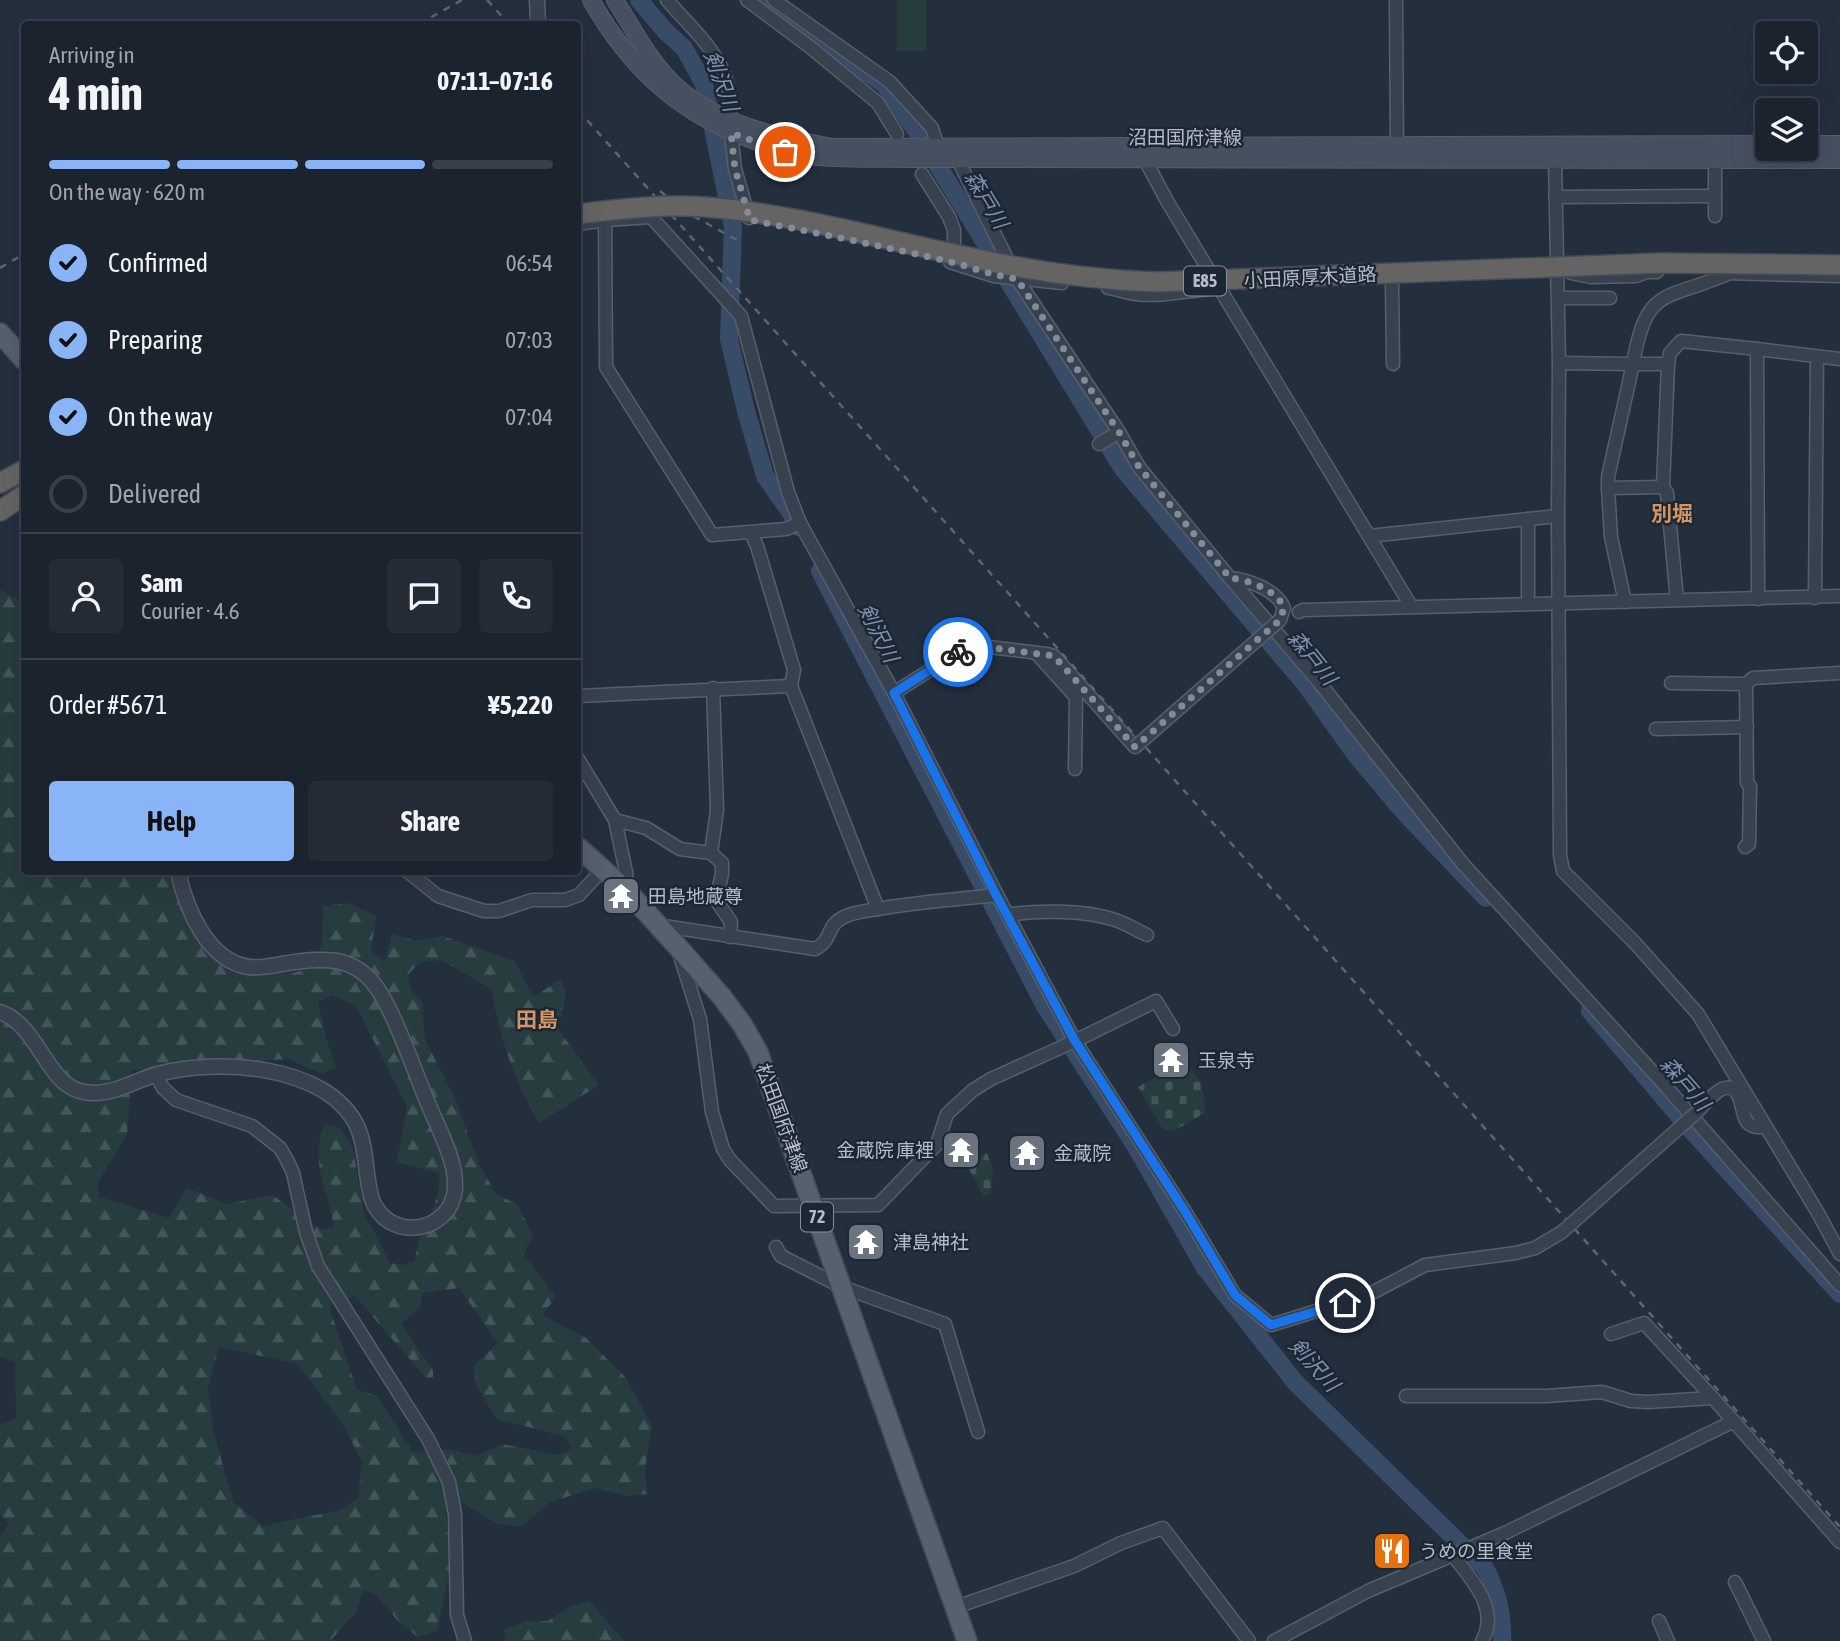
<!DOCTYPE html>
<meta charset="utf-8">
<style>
body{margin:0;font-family:"Asap Condensed","Noto Sans JP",sans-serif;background:#242b36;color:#f1f3f6;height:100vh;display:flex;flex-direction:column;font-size:26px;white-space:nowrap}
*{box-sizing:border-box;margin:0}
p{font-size:23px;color:#a0a4aa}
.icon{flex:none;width:38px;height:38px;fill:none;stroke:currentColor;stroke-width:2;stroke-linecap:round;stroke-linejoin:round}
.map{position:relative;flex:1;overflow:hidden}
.panel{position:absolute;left:21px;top:21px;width:560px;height:854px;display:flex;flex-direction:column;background:#1b232e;border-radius:7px;box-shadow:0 7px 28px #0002,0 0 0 2px #39404a}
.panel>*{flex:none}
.tools{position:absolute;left:1755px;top:21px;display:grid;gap:14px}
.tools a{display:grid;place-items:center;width:63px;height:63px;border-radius:7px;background:#1b232e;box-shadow:0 7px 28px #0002,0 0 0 2px #39404a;font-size:35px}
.pin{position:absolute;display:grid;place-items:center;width:60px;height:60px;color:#fff;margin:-30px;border:4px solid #fff;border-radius:50%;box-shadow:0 2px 7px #0007}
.courier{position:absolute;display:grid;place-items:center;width:70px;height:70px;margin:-35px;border:5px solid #1a73e8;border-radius:50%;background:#fff;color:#222;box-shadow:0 2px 9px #0007}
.headline em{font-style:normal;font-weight:700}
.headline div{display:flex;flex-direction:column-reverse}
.headline{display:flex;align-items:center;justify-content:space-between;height:119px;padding:0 28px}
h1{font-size:46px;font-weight:700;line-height:52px}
.bar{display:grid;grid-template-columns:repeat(4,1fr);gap:10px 7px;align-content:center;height:84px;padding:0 28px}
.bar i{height:9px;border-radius:5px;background:#39404a}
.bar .selected{background:#8ab4f8}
.bar p{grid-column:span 4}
.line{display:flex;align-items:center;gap:18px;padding:0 28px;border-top:2px solid #39404a}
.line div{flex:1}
.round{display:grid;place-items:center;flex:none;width:74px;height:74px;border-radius:7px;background:#242b36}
ol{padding:0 28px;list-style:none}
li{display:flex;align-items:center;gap:21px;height:77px}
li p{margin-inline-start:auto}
li .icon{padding:7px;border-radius:50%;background:#8ab4f8;color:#111;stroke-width:4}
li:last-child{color:#a0a4aa}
li i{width:38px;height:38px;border:4px solid #39404a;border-radius:50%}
.action{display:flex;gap:14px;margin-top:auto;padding:14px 28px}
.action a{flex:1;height:80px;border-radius:7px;background:#8ab4f8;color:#111;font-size:28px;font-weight:700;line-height:80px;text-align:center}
.action a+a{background:#242b36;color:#f1f3f6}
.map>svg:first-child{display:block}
.forest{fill:url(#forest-firs);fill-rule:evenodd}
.cemetery{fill:url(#cemetery-stones)}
.green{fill:#263c3f}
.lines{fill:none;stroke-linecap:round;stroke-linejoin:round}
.river{stroke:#394c67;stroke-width:18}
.minor-casing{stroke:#565f6c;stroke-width:15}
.tertiary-casing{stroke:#565f6c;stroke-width:17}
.secondary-casing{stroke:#565f6c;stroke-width:18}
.primary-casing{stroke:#414a57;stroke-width:22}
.trunk-casing{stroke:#434c59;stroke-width:22}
.minor{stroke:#38414e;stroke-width:12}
.tertiary{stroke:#38414e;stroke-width:14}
.secondary{stroke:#465061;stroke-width:16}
.primary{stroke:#56606e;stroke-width:19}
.trunk{stroke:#656462;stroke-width:19}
.rail{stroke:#5a6575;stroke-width:2.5;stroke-dasharray:7 7;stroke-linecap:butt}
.minor-bridge-casing{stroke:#565f6c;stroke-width:15;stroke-linecap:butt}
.trunk-bridge-casing{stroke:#434c59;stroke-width:22;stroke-linecap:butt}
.minor-bridge{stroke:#38414e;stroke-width:12}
.trunk-bridge{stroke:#656462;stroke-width:19}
.done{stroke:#828b98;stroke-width:7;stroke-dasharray:0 12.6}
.route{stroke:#1a73e8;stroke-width:9}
.labels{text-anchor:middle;stroke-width:5;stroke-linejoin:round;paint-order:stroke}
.shield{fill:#1d2633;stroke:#878f9c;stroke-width:2}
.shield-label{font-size:18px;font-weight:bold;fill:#b4bcc9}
.street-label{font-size:19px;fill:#b4bcc9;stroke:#1d2633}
.poi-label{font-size:19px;fill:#b4bcc9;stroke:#1d2633;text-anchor:start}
.water-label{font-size:21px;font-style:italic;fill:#7c92b1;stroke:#1d2633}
.neighbourhood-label{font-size:21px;font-weight:bold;fill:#d59563;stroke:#1d2633}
</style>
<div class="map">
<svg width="1840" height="1641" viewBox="0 0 1840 1641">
<defs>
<pattern id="forest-firs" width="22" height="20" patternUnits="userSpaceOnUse" patternTransform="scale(1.75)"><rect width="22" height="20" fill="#263c3f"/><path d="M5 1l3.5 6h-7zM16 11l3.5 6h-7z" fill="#435659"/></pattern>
<pattern id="cemetery-stones" width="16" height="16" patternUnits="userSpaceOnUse" patternTransform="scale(1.75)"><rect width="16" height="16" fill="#263c3f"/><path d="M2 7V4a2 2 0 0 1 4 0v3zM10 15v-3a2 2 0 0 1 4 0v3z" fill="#435659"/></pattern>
</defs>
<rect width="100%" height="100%" fill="#242f3e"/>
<g class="forest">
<path d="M0 590 24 602V872H172L185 921 228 971 292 973 315 967 322 943 323 906 348 903 376 916 371 951 385 961 392 934 417 941 442 936 515 961 533 997 561 979 566 995 558 1029 599 1085 539 1123C514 1080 499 1038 492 989L441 960 420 962 408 975 411 990 422 1002 425 1040 455 1098 479 1165 497 1195 517 1204 533 1235 523 1254 556 1297 542 1315 586 1338 626 1378 652 1426 645 1469 647 1494 626 1496 596 1488 550 1502 521 1527 496 1523 463 1503 446 1512 450 1568 437 1631 418 1637 398 1621 377 1595 363 1590 356 1612 330 1641H0V1542L1 1535 8 1524 0 1513V1424L16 1418 15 1362 0 1357ZM332 995 356 1006 407 1106 397 1162 439 1173 438 1195 419 1241 414 1261 404 1265 390 1263 376 1235 365 1218 353 1149 340 1128 325 1124C308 1158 329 1193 334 1227L322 1230 272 1195 227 1204 187 1188 169 1218 99 1197 97 1184 127 1134 132 1070 288 1059 322 1074 336 1067 327 1042 318 1002ZM459 1288 498 1343 474 1366 476 1385 497 1419 564 1436 572 1448 559 1455 502 1444 478 1456 449 1449 413 1452 377 1396 357 1390 329 1306 355 1296 426 1378H433V1370L401 1324 420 1307 423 1293ZM219 1347 298 1364 344 1426 362 1462 358 1498 341 1510 262 1526 234 1502 225 1474 212 1423 208 1387Z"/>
<path d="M589 1601 624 1641H505V1629L527 1621H548L569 1607Z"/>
</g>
<g class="cemetery">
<path d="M1184 1061 1201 1082 1206 1112 1172 1132 1162 1128 1138 1087Z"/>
<path d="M987 1153 993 1169 991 1194 984 1196 967 1166Z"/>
</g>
<rect class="green" x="897" y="0" width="29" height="51"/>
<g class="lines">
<g class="river">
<path d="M639 0 666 32 684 48 704 84 733 227 729 339 746 411 765 476 791 513 798 527"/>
<path d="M760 0 884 84 918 133 1123 469 1306 685 1356 755 1402 810 1486 898"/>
<path d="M820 571 1045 1006 1135 1145 1205 1268 1295 1382 1485 1568C1498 1592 1503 1614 1502 1641"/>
<path d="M1590 1011 1691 1130 1840 1294"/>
</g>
<defs>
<g id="minor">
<path d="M667 0C690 27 719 50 728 86 730 97 729 109 730 120"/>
<path d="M747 0 810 47 878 103 897 134"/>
<path d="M774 0 890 82 932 128 938 147"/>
<path d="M1396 0 1397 152"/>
<path d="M731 133 735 169 749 218"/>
<path d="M957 158 1017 279 1119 432 1139 467 1230 578C1248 580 1276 589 1284 608L1280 620"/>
<path d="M1144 158 1167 201 1411 606"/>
<path d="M1555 159 1559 363"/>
<path d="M922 174 949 217 954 230V259"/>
<path d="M1555 197 1715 196"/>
<path d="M1715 216V159"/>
<path d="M605 220 606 367 712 535 786 529 800 523"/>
<path d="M578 224 605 220 651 217 741 316 788 492 800 523 894 693 997 895 1075 1041 1186 1213 1235 1295 1271 1325 1368 1295 1425 1265 1516 1253 1535 1248 1562 1232"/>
<path d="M950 262 994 276 1062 283"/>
<path d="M1571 273 1591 277 1636 276 1647 272H1657"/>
<path d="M1724 273 1840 276"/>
<path d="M1392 282 1393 364"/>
<path d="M1108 288C1118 289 1126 293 1136 294 1161 297 1185 291 1210 289"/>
<path d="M1559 298H1610"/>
<path d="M1757 349 1840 359"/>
<path d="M1668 364H1633C1646 284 1667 301 1730 273"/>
<path d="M1099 444 1119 432"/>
<path d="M1608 488 1611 537 1625 602"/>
<path d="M1558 516 1560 855 1563 871 1635 943 1698 1014 1818 1213 1840 1254"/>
<path d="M751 533 757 546 794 670 791 686 878 909"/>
<path d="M1369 536 1528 519"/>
<path d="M1230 578 1318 681 1463 864 1661 1081 1840 1285"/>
<path d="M1815 598 1817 357"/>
<path d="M1677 600 1667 493 1663 487 1668 364 1670 353 1681 341 1757 349 1758 599"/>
<path d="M1528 604V519L1558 516 1559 363 1633 364 1608 477V488L1663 487"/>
<path d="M1299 612 1303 610 1840 596"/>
<path d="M1036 653 1076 697 1075 769"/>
<path d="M1671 683 1746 684"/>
<path d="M713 688 717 810 711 853 722 863V874L716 900 731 922 730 937"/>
<path d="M894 693 958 652 972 645 1047 654 1054 656 1135 747"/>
<path d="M578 696 791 686"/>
<path d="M1656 729 1747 727"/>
<path d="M578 759 615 820 626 872 628 891"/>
<path d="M615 820 646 828 680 849 711 853"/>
<path d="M1745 847 1749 844 1750 786 1747 783 1746 684 1753 678 1840 673"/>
<path d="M408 872 438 896 484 911H499L532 900H565L579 895 603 869"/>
<path d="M1007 915C1036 910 1084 910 1112 919 1124 922 1136 930 1147 935"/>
<path d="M657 925 815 949C833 940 826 926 842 918 854 911 870 911 884 908 921 902 959 899 997 895"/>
<path d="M679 953 700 1019 712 1112 723 1149 730 1160 774 1206 878 1205 937 1144 947 1114 973 1090 991 1079 1075 1041 1156 1001 1173 1029"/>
<path d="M156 1075 163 1088 176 1100 252 1126 280 1148 287 1160 293 1173 306 1232 318 1266 428 1439 449 1482 455 1514 457 1615 465 1641"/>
<path d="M1697 1112C1704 1105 1714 1092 1722 1089 1744 1080 1739 1116 1749 1124 1754 1128 1760 1127 1766 1127"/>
<path d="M776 1247 781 1256 842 1287 945 1324 978 1432"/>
<path d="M1611 1334 1644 1323 1713 1398"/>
<path d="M1406 1396H1546L1602 1392 1631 1401 1648 1402 1713 1398 1840 1542"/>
<path d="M1453 1555C1472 1581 1500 1608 1482 1641"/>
<path d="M1735 1582 1764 1641"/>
<path d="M956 1607 1074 1566 1121 1543 1163 1528 1249 1641"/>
<path d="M1659 1621 1668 1641"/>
<path d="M1274 1641 1368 1591 1505 1533 1734 1421"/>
</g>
<g id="tertiary">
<path d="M537 0 538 24"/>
<path d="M0 1012C38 1025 46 1082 80 1091 108 1099 132 1081 158 1074 216 1058 327 1064 357 1126 364 1141 365 1158 367 1174 369 1184 369 1196 375 1206 395 1242 451 1231 455 1189 455 1183 455 1174 453 1167 448 1145 436 1123 427 1101 413 1067 398 1022 379 991 355 953 321 958 282 964 272 966 259 968 249 967 207 961 186 908 178 872"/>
</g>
<g id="secondary">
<path d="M591 0C629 67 678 113 752 140 763 144 775 150 787 153 830 161 876 158 920 159L1840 160"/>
<path d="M615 0C634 30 651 64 678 88 720 125 778 137 832 147L1768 144"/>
<path d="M1806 144H1840"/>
</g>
<g id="primary">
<path d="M0 333 24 360"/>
<path d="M578 847 628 892 677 946 722 997 742 1024 758 1052 967 1641"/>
</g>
<g id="trunk">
<path d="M0 483 24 470"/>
<path d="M0 511 24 495"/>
</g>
</defs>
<use href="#minor" class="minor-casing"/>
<use href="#tertiary" class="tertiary-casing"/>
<use href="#secondary" class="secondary-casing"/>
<use href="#primary" class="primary-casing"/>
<use href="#trunk" class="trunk-casing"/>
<use href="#minor" class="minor"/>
<use href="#tertiary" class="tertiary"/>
<use href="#secondary" class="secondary"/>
<use href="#primary" class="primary"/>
<use href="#trunk" class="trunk"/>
<g class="rail">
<path d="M487 0 509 24"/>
<path d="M419 24 462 0"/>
<path d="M578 110 1840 1527"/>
<path d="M660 191 686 212 737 240"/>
<path d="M0 268 24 254"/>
</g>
<defs>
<g id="minor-bridge">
<path d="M1135 747 1280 620"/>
<path d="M1562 1232 1697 1112"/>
</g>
<path id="trunk-bridge" d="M578 214C619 209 663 204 705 207 798 214 887 241 978 259 1037 272 1096 280 1157 282L1661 263 1840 265"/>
</defs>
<use href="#minor-bridge" class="minor-bridge-casing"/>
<use href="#trunk-bridge" class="trunk-bridge-casing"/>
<use href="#minor-bridge" class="minor-bridge"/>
<use href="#trunk-bridge" class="trunk-bridge"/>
</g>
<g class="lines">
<path class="done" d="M785 152 731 133 735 169 750 220C813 232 876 245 939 259 966 265 990 275 1017 279L1119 432 1139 467 1230 578C1248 580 1276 589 1284 608L1280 620 1135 747 1054 656 972 645 958 652"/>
<path class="route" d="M958 652 894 693 996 895 1075 1041 1186 1213 1235 1295 1271 1325 1345 1303"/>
</g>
<defs>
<symbol id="temple-square" viewBox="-11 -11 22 22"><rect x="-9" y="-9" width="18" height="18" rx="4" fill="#6b7280" stroke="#1d2633"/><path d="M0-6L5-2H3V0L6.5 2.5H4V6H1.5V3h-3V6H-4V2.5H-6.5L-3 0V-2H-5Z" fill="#fff"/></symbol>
<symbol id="restaurant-square" viewBox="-11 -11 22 22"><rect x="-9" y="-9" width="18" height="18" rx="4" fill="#e8710a" stroke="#1d2633"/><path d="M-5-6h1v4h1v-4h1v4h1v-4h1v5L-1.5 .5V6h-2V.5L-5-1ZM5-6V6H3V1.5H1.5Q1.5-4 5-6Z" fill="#fff"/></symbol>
</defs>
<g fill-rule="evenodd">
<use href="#temple-square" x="599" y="874" width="44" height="44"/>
<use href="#temple-square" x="1149" y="1038" width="44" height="44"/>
<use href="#temple-square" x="939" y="1128" width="44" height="44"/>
<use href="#temple-square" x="1005" y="1131" width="44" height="44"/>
<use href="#temple-square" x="844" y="1220" width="44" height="44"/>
<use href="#restaurant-square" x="1370" y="1529" width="44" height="44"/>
</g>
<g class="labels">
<g class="shield">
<rect x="1184" y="266.5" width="42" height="29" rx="5"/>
<rect x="801" y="1202.5" width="32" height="29" rx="5"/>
</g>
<g class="shield-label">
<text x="1205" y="287">E85</text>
<text x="817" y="1223">72</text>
</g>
<g class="street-label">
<text x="1185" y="144">沼田国府津線</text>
<text transform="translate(1310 277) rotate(-3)" y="7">小田原厚木道路</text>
<text transform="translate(782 1118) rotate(70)" y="7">松田国府津線</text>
</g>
<g class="poi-label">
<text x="648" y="903">田島地蔵尊</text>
<text x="1198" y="1067">玉泉寺</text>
<text x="934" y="1157" text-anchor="end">金蔵院 庫裡</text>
<text x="1054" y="1160">金蔵院</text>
<text x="893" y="1249">津島神社</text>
<text x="1419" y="1558">うめの里食堂</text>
</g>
<g class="water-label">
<text transform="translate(721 81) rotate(70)" y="7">剣沢川</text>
<text transform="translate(986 200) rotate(59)" y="7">森戸川</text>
<text transform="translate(878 633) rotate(63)" y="7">剣沢川</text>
<text transform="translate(1312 658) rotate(51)" y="7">森戸川</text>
<text transform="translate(1685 1084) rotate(49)" y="7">森戸川</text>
<text transform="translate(1314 1365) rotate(48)" y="7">剣沢川</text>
</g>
<g class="neighbourhood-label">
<text x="1672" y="521">別堀</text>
<text x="537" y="1027">田島</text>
</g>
</g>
</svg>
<div class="tools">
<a><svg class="icon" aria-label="locate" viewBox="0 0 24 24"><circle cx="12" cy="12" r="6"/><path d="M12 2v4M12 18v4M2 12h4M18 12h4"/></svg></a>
<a><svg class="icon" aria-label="layers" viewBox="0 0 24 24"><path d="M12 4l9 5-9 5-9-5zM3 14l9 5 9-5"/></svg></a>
</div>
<div class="pin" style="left:785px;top:152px;background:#ea580c"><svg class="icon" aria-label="bag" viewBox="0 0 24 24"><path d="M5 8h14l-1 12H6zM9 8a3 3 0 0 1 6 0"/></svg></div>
<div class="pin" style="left:1345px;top:1303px;background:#1f2937"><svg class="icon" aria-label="home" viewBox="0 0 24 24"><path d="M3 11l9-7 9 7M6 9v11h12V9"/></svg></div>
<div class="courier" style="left:958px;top:652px"><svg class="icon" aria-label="bike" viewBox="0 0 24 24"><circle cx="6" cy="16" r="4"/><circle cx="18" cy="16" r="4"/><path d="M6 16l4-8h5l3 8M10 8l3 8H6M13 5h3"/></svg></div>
<section class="panel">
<div class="headline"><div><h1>4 min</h1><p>Arriving in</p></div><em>07:11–07:16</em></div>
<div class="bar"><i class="selected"></i><i class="selected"></i><i class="selected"></i><i></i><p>On the way · 620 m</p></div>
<ol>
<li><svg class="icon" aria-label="check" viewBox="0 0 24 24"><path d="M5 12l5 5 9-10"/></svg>Confirmed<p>06:54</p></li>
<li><svg class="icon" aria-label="check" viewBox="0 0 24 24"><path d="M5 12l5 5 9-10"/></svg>Preparing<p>07:03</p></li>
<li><svg class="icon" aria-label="check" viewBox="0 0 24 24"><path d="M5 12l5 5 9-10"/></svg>On the way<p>07:04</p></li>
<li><i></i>Delivered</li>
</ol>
<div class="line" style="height:126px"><a class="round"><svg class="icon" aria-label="person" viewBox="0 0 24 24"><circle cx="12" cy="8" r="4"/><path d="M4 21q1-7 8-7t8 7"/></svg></a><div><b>Sam</b><p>Courier · 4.6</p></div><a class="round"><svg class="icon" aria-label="chat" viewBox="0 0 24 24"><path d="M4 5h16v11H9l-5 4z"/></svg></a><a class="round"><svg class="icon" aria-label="phone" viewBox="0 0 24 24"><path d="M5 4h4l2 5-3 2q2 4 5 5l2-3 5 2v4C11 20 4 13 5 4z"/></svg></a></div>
<div class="line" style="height:91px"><div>Order #5671</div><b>¥5,220</b></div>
<div class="action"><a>Help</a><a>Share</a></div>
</section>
</div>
